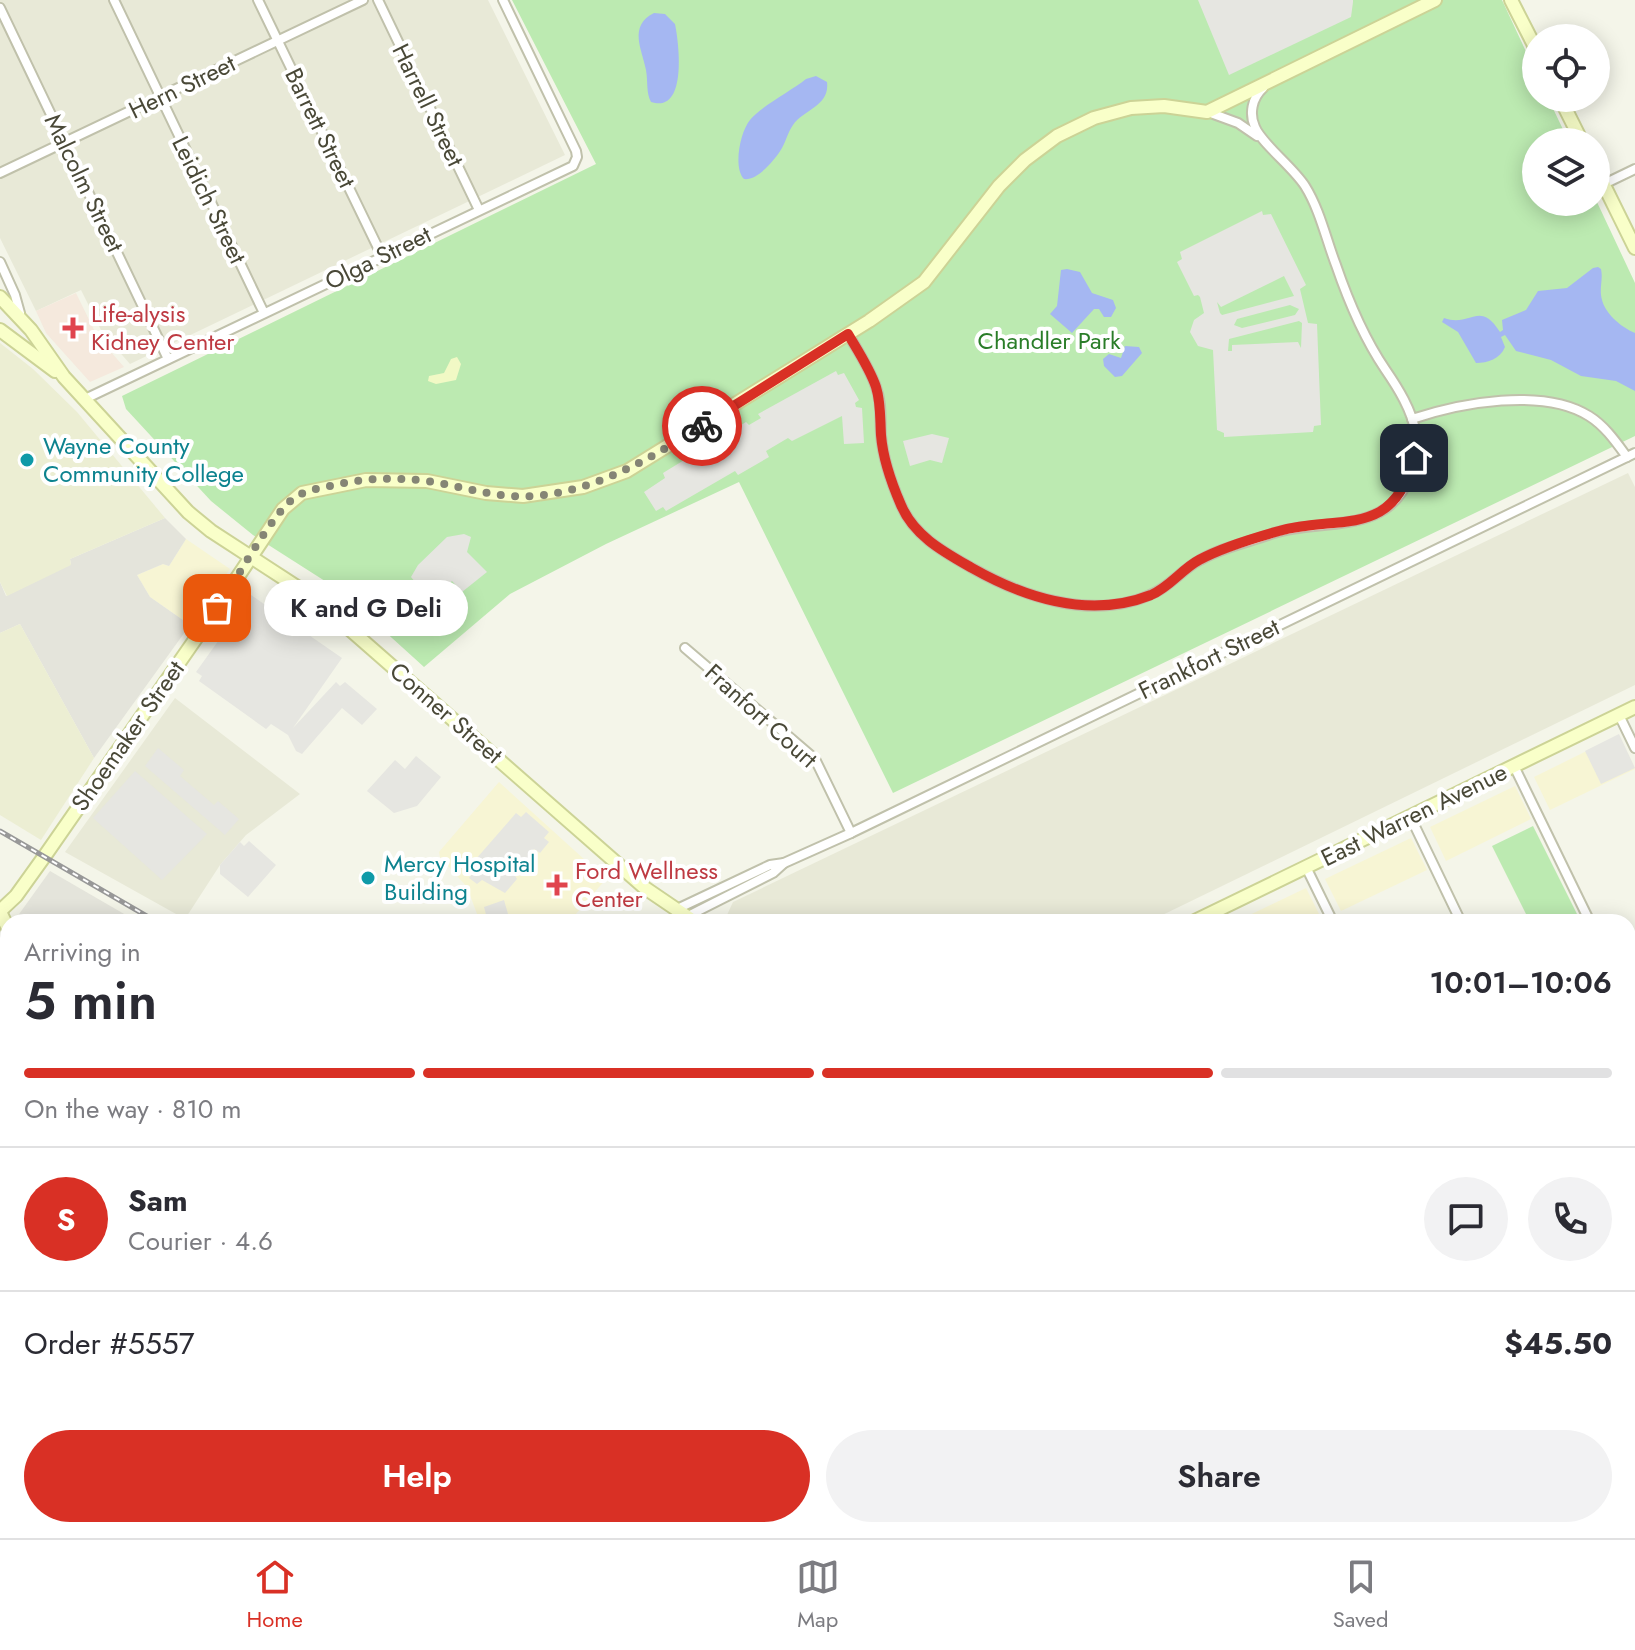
<!DOCTYPE html>
<meta charset="utf-8">
<style>
body{margin:0;font-family:Jost,sans-serif;background:#f2f2f3;color:#2b2b33;height:100vh;display:flex;flex-direction:column;font-size:30px;white-space:nowrap}
*{box-sizing:border-box;margin:0}
p{font-size:26px;color:#7c7c81}
.icon{flex:none;width:44px;height:44px;fill:none;stroke:currentColor;stroke-width:2;stroke-linecap:round;stroke-linejoin:round}
.map{position:relative;flex:1;overflow:hidden}
.drawer{position:absolute;left:0px;top:914px;width:1636px;height:624px;display:flex;flex-direction:column;background:#fff;border-radius:24px 24px 0 0;box-shadow:0 4px 20px #0003}
.drawer>*{flex:none}
.buttons{position:absolute;left:1522px;top:24px;display:grid;gap:16px}
.buttons a{display:grid;place-items:center;width:88px;height:88px;border-radius:50%;background:#fff;box-shadow:0 4px 20px #0003;font-size:40px}
.pin{position:absolute;display:grid;place-items:center;width:68px;height:68px;color:#fff;margin:-34px;border-radius:16px;box-shadow:0 4px 12px #0006}
.courier{position:absolute;display:grid;place-items:center;width:80px;height:80px;margin:-40px;border:6px solid #d93025;border-radius:50%;background:#fff;color:#222;box-shadow:0 2px 10px #0007}
.bubble{position:absolute;height:56px;border-radius:28px;background:#fff;box-shadow:0 4px 20px #0003;font-size:26px;font-weight:600;line-height:56px;text-align:center}
.headline em{font-style:normal;font-weight:600}
.headline div{display:flex;flex-direction:column-reverse}
.headline{display:flex;align-items:center;justify-content:space-between;height:136px;padding:0 24px}
h1{font-size:52px;font-weight:600;line-height:60px}
.bar{display:grid;grid-template-columns:repeat(4,1fr);gap:12px 8px;align-content:center;height:96px;padding:0 24px}
.bar i{height:10px;border-radius:6px;background:#e1e1e2}
.bar .current{background:#d93025}
.bar p{grid-column:span 4}
.line{display:flex;align-items:center;gap:20px;padding:0 24px;border-top:2px solid #e1e1e2}
.line div{flex:1}
.round{display:grid;place-items:center;flex:none;width:84px;height:84px;border-radius:42px;background:#f2f2f3}
.cta{display:flex;gap:16px;margin-top:auto;padding:16px 24px}
.cta a{flex:1;height:92px;border-radius:48px;background:#d93025;color:#fff;font-size:32px;font-weight:600;line-height:92px;text-align:center}
.cta a+a{background:#f2f2f3;color:#2b2b33}
.tab-bar{display:flex;justify-content:space-around;align-items:center;height:112px;border-top:2px solid #e1e1e2;background:#fff;font-size:22px;color:#7c7c81}
.tab-bar a{display:grid;justify-items:center;gap:4px}
.tab-bar .current{color:#d93025}
.map>svg:first-child{display:block}
.residential{fill:#e8e9d7}
.commercial{fill:#f7f5d4}
.industrial{fill:#e4e4db}
.education{fill:#eceed3}
.medical{fill:#f5e9dd}
.green{fill:#bceab1}
.sand{fill:#f1f9c5}
.parking{fill:#e6e6e1;fill-rule:evenodd}
.water{fill:#a5b7f2}
.lines{fill:none;stroke-linecap:round;stroke-linejoin:round}
.street-casing{stroke:#c0c1ab;stroke-width:12}
.secondary-casing{stroke:#ccd396;stroke-width:16}
.street{stroke:#fff;stroke-width:8}
.secondary{stroke:#f9ffc9;stroke-width:12}
.rail-casing{stroke:#989898;stroke-width:5}
.rail{stroke:#fff;stroke-width:2;stroke-dasharray:6;stroke-linecap:butt}
.done{stroke:#858575;stroke-width:8;stroke-dasharray:0 14.4}
.route{stroke:#d93025;stroke-width:10}
.health-dot{fill:#e0444e;stroke:#fff;stroke-width:3}
.culture-dot{fill:#0f9aa8;stroke:#fff;stroke-width:3}
.labels{text-anchor:middle;stroke-width:8;stroke-linejoin:round;paint-order:stroke}
.street-label{font-size:24px;fill:#494837;stroke:#fff}
.health-label{font-size:24px;fill:#be3a42;stroke:#fff;text-anchor:start}
.park-label{font-size:24px;fill:#2a7d28;stroke:#fff}
.culture-label{font-size:24px;fill:#0d838f;stroke:#fff;text-anchor:start}
</style>
<div class="map">
<svg width="1635" height="1538" viewBox="0 0 1635 1538">
<rect width="100%" height="100%" fill="#f4f5e9"/>
<g class="residential">
<path d="M0 0H488L565 155 130 364 102 332 81 290 36 311 0 238Z"/>
<path d="M1628 473 1635 487V685L1148 922H742L727 915 733 902Z"/>
<path d="M175 698 300 794 246 835 220 865 185 919 65 852Z"/>
<path d="M1635 1385V1455L1628 1458V1388Z"/>
<path d="M8 1453V1530H224L228 1538H0V1457Z"/>
</g>
<g class="commercial">
<path d="M186 539 230 569 190 625 150 597 137 575 163 564 169 566Z"/>
<path d="M1619 735 1635 769 1550 810 1534 777Z"/>
<path d="M499 782 606 879 569 922H480L467 887 440 857 439 852Z"/>
<path d="M1515 786 1531 819 1446 861 1430 827Z"/>
<path d="M1411 838 1427 870 1341 911 1325 879Z"/>
<path d="M1306 888 1322 920 1318 922H1235Z"/>
</g>
<g class="industrial">
<path d="M165 518 186 539 169 566 163 564 137 575 150 597 190 625 94 758 20 624 0 633V582L6 596 71 564 70 559Z"/>
<path d="M50 871 138 922H20L17 917Z"/>
<path d="M0 934 8 950V1373L0 1377Z"/>
<path d="M232 1530H975L979 1538H236Z"/>
<path d="M1010 1530H1396L1400 1538H1014Z"/>
</g>
<g class="education">
<path d="M0 343 33 369 77 412 165 518 70 559 71 565 7 596 0 582Z"/>
<path d="M20 624 94 758 41 840 0 815V633Z"/>
</g>
<path class="medical" d="M76 293 97 336 124 367 90 382 46 333 36 311Z"/>
<g class="green">
<path d="M512 0H1502L1536 73V98H1548L1569 142H1536V202H1596V200L1635 283V436L893 793 739 482 606 544 510 594 424 667 339 590 253 535 211 501 126 409 122 396 596 164Z"/>
<path d="M1533 826 1581 922H1530L1492 846Z"/>
<path d="M1396 1530H1589L1595 1538H1400Z"/>
</g>
<path class="sand" d="M457 357 461 364 456 380 436 384 428 381 429 376 444 373 451 359Z"/>
<g class="parking">
<path d="M1198 0H1353V2L1351 17 1229 75Z"/>
<path d="M1262 211 1263 215 1271 214 1306 285 1300 289 1308 323 1317 324 1321 425 1314 426 1313 432 1224 437V433L1217 430 1213 350 1198 346 1190 332 1194 320 1204 313 1200 297 1198 295 1194 296 1177 262 1182 259 1180 252ZM1284 276 1294 296 1222 315 1220 313 1217 302 1221 307ZM1290 305 1299 309 1295 315 1242 328 1234 325 1237 319ZM1299 321 1302 323 1301 348 1298 342 1232 345V351H1228L1229 339Z"/>
<path d="M836 371 838 375 844 373 859 400 855 403 856 407 862 408 864 443 844 444 842 416 792 441 788 438 766 451 769 457 738 475 735 471 666 511 663 507 656 511 644 492 665 478 663 473 746 422 749 425 761 418 758 414Z"/>
<path d="M932 434 949 438 942 463 930 460 910 466 903 441Z"/>
<path d="M464 534 471 537 467 552 487 572 462 592 452 581 429 599 411 577 418 565 447 537Z"/>
<path d="M251 595 342 658 293 728 336 682 340 686 345 682 377 709 362 725 342 708 302 754 296 751 288 735 271 724 266 729 199 681 202 676 196 672Z"/>
<path d="M1619 734 1635 768 1601 784 1585 751Z"/>
<path d="M158 748 184 770 180 776 214 805 218 801 239 819 225 835 145 766Z"/>
<path d="M416 756 441 777 417 806 394 813 367 791 395 760 405 769Z"/>
<path d="M135 771 207 834 162 880 93 818Z"/>
<path d="M526 812 549 832 544 838 549 842 540 853 534 849 527 865 513 872 517 879 505 893 482 880 477 884 469 878 473 872 469 867 516 813 521 817Z"/>
<path d="M249 841 276 865 248 897 220 874V865L240 842 244 846Z"/>
<path d="M504 900 508 914 516 922H488L484 907Z"/>
<path d="M237 1530H292L296 1538H240Z"/>
<path d="M309 1530H400L404 1538H312Z"/>
</g>
<g class="water">
<path d="M654 13 665 14 675 24C679 43 688 114 651 102 646 93 648 81 646 70 642 49 628 26 654 13Z"/>
<path d="M816 76 827 82C830 106 804 109 793 125 788 132 786 141 782 148 775 160 757 181 744 179 733 168 740 132 750 120 760 107 791 91 806 79Z"/>
<path d="M1598 267 1601 269C1603 278 1600 286 1601 295 1603 313 1621 327 1635 333V391L1616 381 1581 376 1551 360 1516 351 1505 335 1501 337 1505 347C1500 359 1488 363 1476 363L1458 332 1442 322 1444 318C1471 328 1479 299 1500 332L1503 330 1502 320 1526 310 1538 291 1567 288 1593 268Z"/>
<path d="M1067 269 1080 272 1092 293 1113 300 1116 308 1111 317H1104L1099 309H1094L1072 333 1050 314 1057 306 1061 270Z"/>
<path d="M1125 346 1139 347 1142 353 1122 376 1115 377 1104 366 1103 359 1109 354 1121 358Z"/>
</g>
<g class="lines">
<defs>
<g id="street">
<path d="M114 0 264 313"/>
<path d="M258 0 382 256"/>
<path d="M378 0 479 210"/>
<path d="M0 8 168 359"/>
<path d="M1208 112 1238 123 1257 136"/>
<path d="M0 173 363 0"/>
<path d="M1604 184 1635 169"/>
<path d="M0 262 15 295 20 313"/>
<path d="M848 334C858 351 870 369 876 387 882 403 880 419 881 435 883 460 891 482 901 505 914 536 944 552 972 568 1025 598 1097 622 1156 592 1172 584 1184 568 1200 560 1222 547 1250 542 1274 533 1320 518 1390 536 1410 475 1414 463 1418 447 1416 434 1412 410 1398 388 1385 369 1364 338 1348 300 1336 265 1326 239 1320 210 1305 186 1293 167 1261 143 1255 127 1249 114 1252 98 1263 88"/>
<path d="M85 399 573 166 577 157 576 151 503 0"/>
<path d="M1412 419C1460 403 1543 387 1589 416 1605 426 1616 442 1627 457"/>
<path d="M685 648 815 759 851 833"/>
<path d="M1619 715 1635 748"/>
<path d="M1514 766 1590 922"/>
<path d="M1410 816 1461 922"/>
<path d="M784 863 851 833 1635 453"/>
<path d="M1306 867 1333 922"/>
<path d="M675 910 770 865 784 863 773 873 686 917"/>
<path d="M1628 967 1635 964"/>
<path d="M1628 1001 1635 1015"/>
<path d="M1628 1249 1635 1245"/>
<path d="M0 1521 8 1538"/>
<path d="M148 1530 152 1538"/>
<path d="M1631 1538 1635 1536"/>
</g>
<g id="secondary">
<path d="M1511 0 1536 49"/>
<path d="M1560 98 1582 142"/>
<path d="M1596 169 1635 248"/>
<path d="M0 297 31 330 64 377 188 512 211 531 314 598 645 888 695 922"/>
<path d="M0 330 55 371"/>
<path d="M0 911 16 896 44 857 217 608 283 509 302 493 366 480 427 481 486 493 523 496 583 487 627 471 869 321 924 282 999 186 1025 160 1057 136 1094 118 1131 108 1164 106 1207 112 1435 0"/>
<path d="M0 912 8 928"/>
<path d="M1193 922 1635 707"/>
<path d="M0 1394 8 1390"/>
<path d="M1616 1530 1622 1538"/>
</g>
</defs>
<use href="#street" class="street-casing"/>
<use href="#secondary" class="secondary-casing"/>
<use href="#street" class="street"/>
<use href="#secondary" class="secondary"/>
<defs>
<g id="rail">
<path d="M0 831 157 922"/>
<path d="M986 1530 990 1538"/>
</g>
</defs>
<use href="#rail" class="rail-casing"/>
<use href="#rail" class="rail"/>
</g>
<g class="lines">
<path class="done" d="M217 608C236 581 271 515 294 498 306 490 321 488 335 485 365 478 395 477 426 481 463 486 497 499 535 496 598 490 649 459 702 426"/>
<path class="route" d="M702 426 848 334C858 351 870 369 876 387 881 403 880 419 881 435 883 460 891 482 901 505 914 536 944 552 972 568 1025 598 1090 619 1151 595 1170 587 1182 569 1199 560 1223 547 1254 538 1279 531 1340 514 1393 540 1414 458"/>
</g>
<g class="health-dot">
<path d="M69 316h8v8h8v8h-8v8h-8v-8h-8v-8h8z"/>
<path d="M553 873h8v8h8v8h-8v8h-8v-8h-8v-8h8z"/>
</g>
<g class="culture-dot">
<circle cx="27" cy="460" r="8"/>
<circle cx="368" cy="878" r="8"/>
</g>
<g class="labels">
<g class="street-label">
<text transform="translate(182 87) rotate(-26)" y="8">Hern Street</text>
<text transform="translate(428 105) rotate(64)" y="8">Harrell Street</text>
<text transform="translate(320 128) rotate(64)" y="8">Barrett Street</text>
<text transform="translate(84 183) rotate(64)" y="8">Malcolm Street</text>
<text transform="translate(209 200) rotate(64)" y="8">Leidich Street</text>
<text transform="translate(378 258) rotate(-26)" y="8">Olga Street</text>
<text transform="translate(1209 659) rotate(-26)" y="8">Frankfort Street</text>
<text transform="translate(446 713) rotate(41)" y="8">Conner Street</text>
<text transform="translate(761 716) rotate(42)" y="8">Franfort Court</text>
<text transform="translate(128 736) rotate(-55)" y="8">Shoemaker Street</text>
<text transform="translate(1414 815) rotate(-26)" y="8">East Warren Avenue</text>
</g>
<g class="health-label">
<text x="91" y="322">Life-alysis<tspan x="91" dy="28">Kidney Center</tspan></text>
<text x="575" y="879">Ford Wellness<tspan x="575" dy="28">Center</tspan></text>
</g>
<g class="park-label">
<text x="1049" y="349">Chandler Park</text>
</g>
<g class="culture-label">
<text x="43" y="454">Wayne County<tspan x="43" dy="28">Community College</tspan></text>
<text x="384" y="872">Mercy Hospital<tspan x="384" dy="28">Building</tspan></text>
</g>
</g>
</svg>
<div class="buttons">
<a><svg class="icon" aria-label="locate" viewBox="0 0 24 24"><circle cx="12" cy="12" r="6"/><path d="M12 2v4M12 18v4M2 12h4M18 12h4"/></svg></a>
<a><svg class="icon" aria-label="layers" viewBox="0 0 24 24"><path d="M12 4l9 5-9 5-9-5zM3 14l9 5 9-5"/></svg></a>
</div>
<div class="pin" style="left:217px;top:608px;background:#ea580c"><svg class="icon" aria-label="bag" viewBox="0 0 24 24"><path d="M5 8h14l-1 12H6zM9 8a3 3 0 0 1 6 0"/></svg></div>
<div class="pin" style="left:1414px;top:458px;background:#1f2937"><svg class="icon" aria-label="home" viewBox="0 0 24 24"><path d="M3 11l9-7 9 7M6 9v11h12V9"/></svg></div>
<div class="courier" style="left:702px;top:426px"><svg class="icon" aria-label="bike" viewBox="0 0 24 24"><circle cx="6" cy="16" r="4"/><circle cx="18" cy="16" r="4"/><path d="M6 16l4-8h5l3 8M10 8l3 8H6M13 5h3"/></svg></div>
<div class="bubble" style="left:264px;top:580px;width:204px">K and G Deli</div>
<section class="drawer">
<div class="headline"><div><h1>5 min</h1><p>Arriving in</p></div><em>10:01–10:06</em></div>
<div class="bar"><i class="current"></i><i class="current"></i><i class="current"></i><i></i><p>On the way · 810 m</p></div>
<div class="line" style="height:144px"><b class="round" style="background:#d93025;color:#fff">S</b><div><b>Sam</b><p>Courier · 4.6</p></div><a class="round"><svg class="icon" aria-label="chat" viewBox="0 0 24 24"><path d="M4 5h16v11H9l-5 4z"/></svg></a><a class="round"><svg class="icon" aria-label="phone" viewBox="0 0 24 24"><path d="M5 4h4l2 5-3 2q2 4 5 5l2-3 5 2v4C11 20 4 13 5 4z"/></svg></a></div>
<div class="line" style="height:104px"><div>Order #5557</div><b>$45.50</b></div>
<div class="cta"><a>Help</a><a>Share</a></div>
</section>
</div>
<nav class="tab-bar">
<a class="current"><svg class="icon" aria-label="home" viewBox="0 0 24 24"><path d="M3 11l9-7 9 7M6 9v11h12V9"/></svg>Home</a>
<a><svg class="icon" aria-label="map" viewBox="0 0 24 24"><path d="M3 6l6-2 6 2 6-2v14l-6 2-6-2-6 2zM9 4v14M15 6v14"/></svg>Map</a>
<a><svg class="icon" aria-label="saved" viewBox="0 0 24 24"><path d="M7 4h10v16l-5-4-5 4z"/></svg>Saved</a>
</nav>
